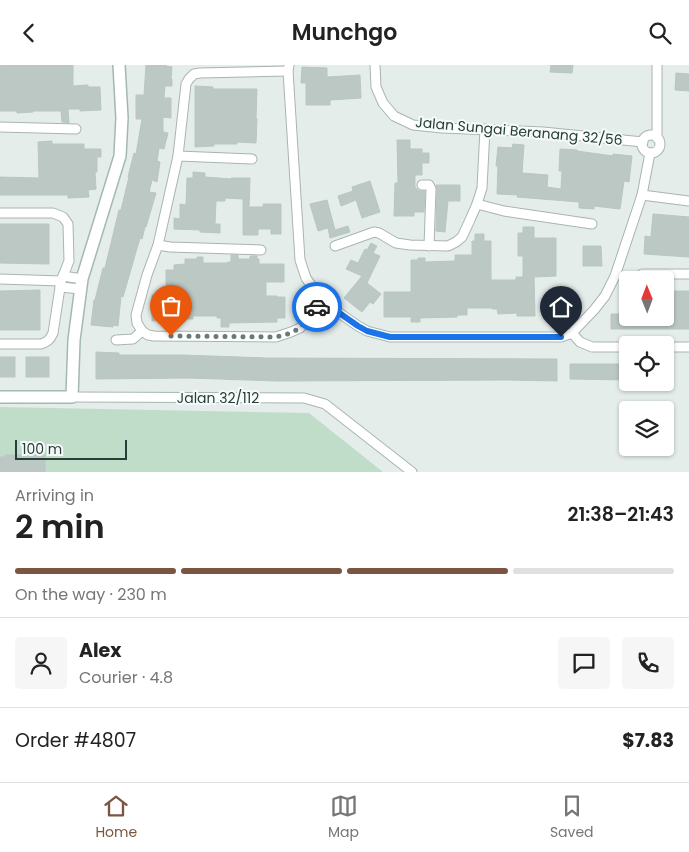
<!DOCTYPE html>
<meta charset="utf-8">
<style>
body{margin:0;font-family:Poppins,sans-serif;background:#f6f6f6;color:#222;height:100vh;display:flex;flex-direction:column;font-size:19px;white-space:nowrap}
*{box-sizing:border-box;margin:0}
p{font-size:16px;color:#767676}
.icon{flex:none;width:28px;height:28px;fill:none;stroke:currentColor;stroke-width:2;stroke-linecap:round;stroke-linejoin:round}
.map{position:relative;height:407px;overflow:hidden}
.drawer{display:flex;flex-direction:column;background:#fff;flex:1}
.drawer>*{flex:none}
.needle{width:32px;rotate:359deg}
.controls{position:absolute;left:619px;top:206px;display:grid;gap:10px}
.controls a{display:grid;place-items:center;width:55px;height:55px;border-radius:5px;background:#fff;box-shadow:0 1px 4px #0004;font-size:25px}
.scale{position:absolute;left:15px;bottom:12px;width:112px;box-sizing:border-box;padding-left:5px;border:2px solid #253e3a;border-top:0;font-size:14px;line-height:18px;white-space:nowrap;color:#253e3a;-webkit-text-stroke:4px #f6faf8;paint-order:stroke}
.pin{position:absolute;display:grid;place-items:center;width:42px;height:42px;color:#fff;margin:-51px -21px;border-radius:50% 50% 50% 0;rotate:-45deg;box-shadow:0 0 5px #0007}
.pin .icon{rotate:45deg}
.courier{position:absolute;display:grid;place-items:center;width:50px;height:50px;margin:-25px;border:4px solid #1a73e8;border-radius:50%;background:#fff;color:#222;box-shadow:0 1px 6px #0007}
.head em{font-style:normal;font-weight:600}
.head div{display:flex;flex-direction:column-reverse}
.head{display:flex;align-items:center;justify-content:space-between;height:85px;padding:0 15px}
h1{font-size:32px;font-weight:600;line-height:38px}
.bar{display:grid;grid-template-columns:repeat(4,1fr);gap:8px 5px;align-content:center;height:60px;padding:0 15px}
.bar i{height:6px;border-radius:4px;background:#e0e0e0}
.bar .on{background:#7c5442}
.bar p{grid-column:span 4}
.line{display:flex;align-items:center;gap:12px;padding:0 15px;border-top:1px solid #e0e0e0}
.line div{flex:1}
.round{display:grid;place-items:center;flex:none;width:52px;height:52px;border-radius:5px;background:#f6f6f6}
header{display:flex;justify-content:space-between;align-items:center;height:65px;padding:0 15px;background:#fff;font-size:22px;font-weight:600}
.tab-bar{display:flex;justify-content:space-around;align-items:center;height:70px;border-top:1px solid #e0e0e0;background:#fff;font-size:14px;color:#767676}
.tab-bar a{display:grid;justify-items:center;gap:2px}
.tab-bar .on{color:#7c5442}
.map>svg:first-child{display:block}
.green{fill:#c0ddca}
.building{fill:#bbc8c4;stroke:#b8c7c2}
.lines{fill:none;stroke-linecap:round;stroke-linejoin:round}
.street-casing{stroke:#a8b5b2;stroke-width:11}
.secondary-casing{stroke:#a4b8b3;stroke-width:14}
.street{stroke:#fff;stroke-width:9}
.secondary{stroke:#fff;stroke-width:11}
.done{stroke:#687b78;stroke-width:5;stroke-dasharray:0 9}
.route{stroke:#1a73e8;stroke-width:6}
.labels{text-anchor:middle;stroke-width:4;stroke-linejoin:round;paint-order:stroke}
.street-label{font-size:14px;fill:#253e3a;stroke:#f6faf8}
</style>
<header><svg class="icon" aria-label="back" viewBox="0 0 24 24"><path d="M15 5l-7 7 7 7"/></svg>Munchgo<svg class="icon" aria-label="search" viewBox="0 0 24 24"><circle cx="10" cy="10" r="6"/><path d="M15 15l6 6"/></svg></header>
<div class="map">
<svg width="689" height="407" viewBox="0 0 689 407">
<rect width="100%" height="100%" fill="#e5edea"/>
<path class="green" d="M0 342 309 348 383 407H0Z"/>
<g class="building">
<path d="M0 0H73V21L88 20V22H100L101 45 80 46V44H68L69 58 62 57 61 46H33V47L17 48V46H0Z"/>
<path d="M146 0H166V1L172 2 171 14H172V21H165L164 33H171V53L163 52V67L168 68 164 84 159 83 157 96 160 97 157 117 152 115 149 127 156 128 146 162H145L142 174 140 173 123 232 121 231 118 261 113 260V262L91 260 94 235H95L103 203H105L119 145H121L129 112H128L134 88 136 89 142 54H136V30H144Z"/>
<path d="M551 0H573L572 8 550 7Z"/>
<path d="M302 2 327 3V12L360 10 361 33 330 35V40H306V18H301Z"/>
<path d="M676 8 689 9V26L675 25Z"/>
<path d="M195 21 213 22V24H257L256 53 257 54 256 78 237 77V79H214V81L195 82Z"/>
<path d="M397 75H410V84H422V88H429V98H422V110H415V122L419 126H425L424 147H414V151H394L395 118H398Z"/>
<path d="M52 76V79H84V84H101V92H97V107H95L96 124 88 125 89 132 68 133V130H0V112L39 113 38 77Z"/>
<path d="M513 79 524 80 522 108 548 110 547 122 561 124 562 106H559L560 84 577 85V86L613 91V89L632 91 629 117 624 116 620 144 594 141V144L579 143V137L517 132 518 130 497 129 498 101H496L498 82 512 83Z"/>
<path d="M193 107 205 108V112L231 114V113H250L249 142H263V139H281V169H271V164H258V170H243V134L225 133V136H216L215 159H220V168L200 167V165L174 164V153L180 154V139L186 140 187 113H193Z"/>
<path d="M370 116 380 147 362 153 356 135 341 141 338 131 353 126 352 122Z"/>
<path d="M436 120H460V136H448L445 167 436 166 437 124Z"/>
<path d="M327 135 335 165 348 161 350 167 330 173 328 163 318 166 310 139Z"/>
<path d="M653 149 689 152V192L644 189 645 171 651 172Z"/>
<path d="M0 159H49V199L0 198Z"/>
<path d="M523 162H534V173H556V211L534 212 535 251H517V248L498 249 497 244H492V243H467V250H457V252L420 253V257H411V252H384V227H411V195H418V193H425V197L455 196V190H472V176H475V169H484V176H491V215H516V212H523V191H518V168H523Z"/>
<path d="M371 178 377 181 373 188 380 191 367 218 381 229 373 239 370 237 362 247 344 233 362 211 346 204 351 195 358 198 365 184 367 185Z"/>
<path d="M583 181H601L602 201H583Z"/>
<path d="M231 190H238V194H250V191H257V194H259V199H284V217H266V231H277V232H285V253H277V257L229 258V262H221V253H217V251H193V254H171V255L152 256V230H166V205H174V200L185 199V194H197V192H203V198H228V197H231Z"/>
<path d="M40 225V265H0V226Z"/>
<path d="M665 226H689V264H611V249H628V252H665Z"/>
<path d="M96 287 119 288V290H182L267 293 557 294V316L506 315 276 316 189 313 96 314Z"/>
<rect x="0" y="292" width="15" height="20"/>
<rect x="26" y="292" width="23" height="20"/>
<path d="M570 299H628V315L570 314Z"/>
<path d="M23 380H35V390L45 389V407H0V392H5V390H23Z"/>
</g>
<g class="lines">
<defs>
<g id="street">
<path d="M289 0 288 6 300 195 306 213 322 236 358 261 367 266 390 272H561L572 268 594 245 605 231 615 211 642 130 650 88"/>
<path d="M375 0 376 22 383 38 394 51 413 60 442 63 543 67 643 77"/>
<path d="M657 0V73"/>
<path d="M288 6 200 8 194 9 189 14 186 19 178 91 158 180 147 210 136 250 137 258 142 266 148 270 154 271 276 272 291 267 300 263 322 236"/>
<path d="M0 62 76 64"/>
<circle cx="651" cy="79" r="9"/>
<path d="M178 91 252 94"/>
<path d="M422 120H429L431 124 429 181"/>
<path d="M642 130 689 136"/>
<path d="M477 139 504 146 592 159"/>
<path d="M0 148H53L63 152 68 159 69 196 61 216 53 268C50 275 47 277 41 279H0"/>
<path d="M158 180 170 182 261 185"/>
<path d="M335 181 374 167 379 168 396 178 410 180 448 181 456 177 462 172 469 157 477 139 482 123 485 64"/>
<path d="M642 209H689"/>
<path d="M63 211 82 214"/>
<path d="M0 214 61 216"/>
<path d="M60 222 81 224"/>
<path d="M572 268 580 277 592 282H628"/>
<path d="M116 275 133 274 142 266"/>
<path d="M665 282H689"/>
<path d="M72 332 304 333 325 339 412 407"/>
</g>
<path id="secondary" d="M0 332H72L74 275 82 214 120 91 122 53 119 0"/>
</defs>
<use href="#street" class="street-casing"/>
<use href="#secondary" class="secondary-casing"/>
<use href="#street" class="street"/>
<use href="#secondary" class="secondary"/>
</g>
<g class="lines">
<path class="done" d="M171 271 276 272 291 268 300 263 317 242"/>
<path class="route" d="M317 242 322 236 358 261 367 266 390 272H561"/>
</g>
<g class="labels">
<g class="street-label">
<text transform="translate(519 66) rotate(5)" y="5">Jalan Sungai Beranang 32/56</text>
<text x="218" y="338">Jalan 32/112</text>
</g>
</g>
</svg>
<div class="controls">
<a><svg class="needle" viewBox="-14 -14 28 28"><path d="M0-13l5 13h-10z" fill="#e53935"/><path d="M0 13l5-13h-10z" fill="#767676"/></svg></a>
<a><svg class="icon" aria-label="locate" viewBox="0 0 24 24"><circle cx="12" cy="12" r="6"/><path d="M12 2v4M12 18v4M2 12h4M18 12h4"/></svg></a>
<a><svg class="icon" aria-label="layers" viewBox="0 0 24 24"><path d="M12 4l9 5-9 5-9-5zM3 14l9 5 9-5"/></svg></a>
</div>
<div class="scale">100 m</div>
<div class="pin" style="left:171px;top:271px;background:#ea580c"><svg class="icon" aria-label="bag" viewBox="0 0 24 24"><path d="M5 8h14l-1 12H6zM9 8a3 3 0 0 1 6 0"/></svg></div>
<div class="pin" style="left:561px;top:272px;background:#1f2937"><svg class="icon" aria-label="home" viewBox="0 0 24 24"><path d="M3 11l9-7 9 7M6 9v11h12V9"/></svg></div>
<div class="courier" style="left:317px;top:242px"><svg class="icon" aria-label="car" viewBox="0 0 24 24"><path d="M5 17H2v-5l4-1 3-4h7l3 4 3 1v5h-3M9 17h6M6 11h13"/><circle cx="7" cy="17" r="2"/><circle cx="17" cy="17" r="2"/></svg></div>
</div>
<section class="drawer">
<div class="head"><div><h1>2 min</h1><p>Arriving in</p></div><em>21:38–21:43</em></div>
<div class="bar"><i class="on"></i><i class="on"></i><i class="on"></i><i></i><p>On the way · 230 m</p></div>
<div class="line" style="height:90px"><a class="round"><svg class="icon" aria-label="person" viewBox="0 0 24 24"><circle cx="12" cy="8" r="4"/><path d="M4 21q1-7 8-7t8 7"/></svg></a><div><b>Alex</b><p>Courier · 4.8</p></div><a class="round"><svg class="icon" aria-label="chat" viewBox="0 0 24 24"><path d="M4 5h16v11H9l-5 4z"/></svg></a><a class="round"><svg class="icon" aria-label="phone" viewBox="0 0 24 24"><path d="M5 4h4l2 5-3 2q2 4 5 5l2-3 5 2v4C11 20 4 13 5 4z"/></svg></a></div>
<div class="line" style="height:65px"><div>Order #4807</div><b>$7.83</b></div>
</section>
<nav class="tab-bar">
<a class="on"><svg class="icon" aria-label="home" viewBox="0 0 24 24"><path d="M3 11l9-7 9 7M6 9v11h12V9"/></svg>Home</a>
<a><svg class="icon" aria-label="map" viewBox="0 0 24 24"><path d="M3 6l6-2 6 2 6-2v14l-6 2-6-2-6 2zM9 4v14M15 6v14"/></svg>Map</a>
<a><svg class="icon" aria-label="saved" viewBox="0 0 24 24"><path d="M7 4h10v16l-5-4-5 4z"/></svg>Saved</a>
</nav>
